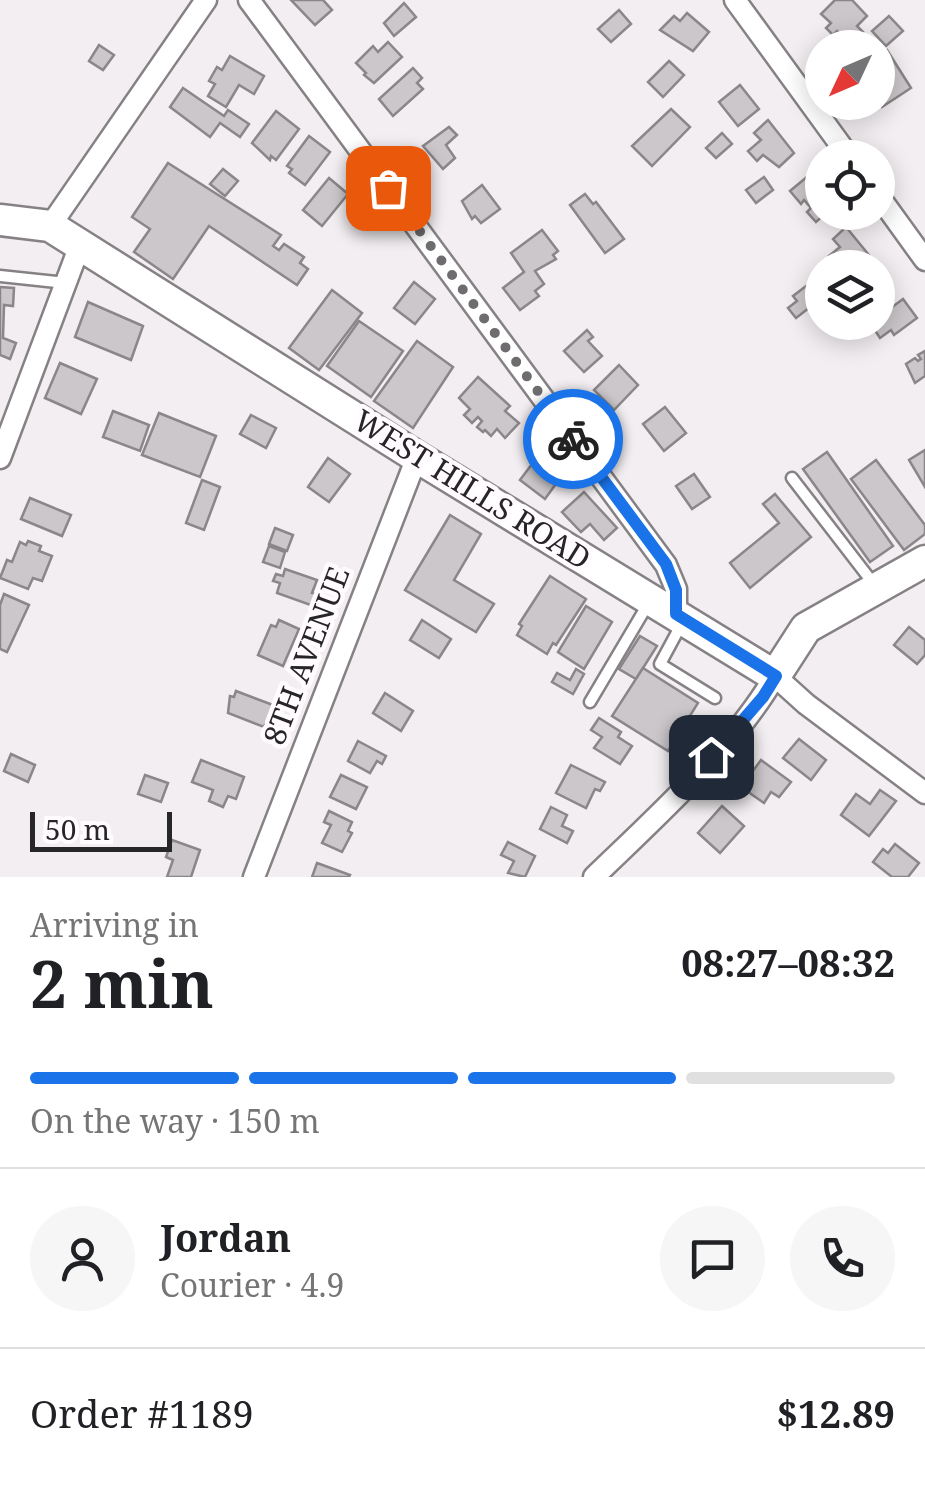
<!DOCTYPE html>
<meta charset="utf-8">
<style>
body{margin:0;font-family:"Noto Serif",serif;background:#f6f6f6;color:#202124;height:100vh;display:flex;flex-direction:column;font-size:38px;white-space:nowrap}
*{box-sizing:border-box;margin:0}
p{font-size:32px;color:#757577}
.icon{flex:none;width:55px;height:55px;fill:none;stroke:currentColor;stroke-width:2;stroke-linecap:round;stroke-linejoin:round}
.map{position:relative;height:877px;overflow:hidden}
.details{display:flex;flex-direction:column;background:#fff;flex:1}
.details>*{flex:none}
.needle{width:65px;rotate:226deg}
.buttons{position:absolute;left:805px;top:30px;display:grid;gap:20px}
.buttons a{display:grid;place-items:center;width:90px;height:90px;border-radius:50%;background:#fff;box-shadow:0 5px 25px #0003;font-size:50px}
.scale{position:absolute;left:30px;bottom:25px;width:142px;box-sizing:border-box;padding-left:10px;border:5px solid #272627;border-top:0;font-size:28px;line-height:35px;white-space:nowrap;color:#272627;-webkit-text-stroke:8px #fffbfe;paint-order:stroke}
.pin{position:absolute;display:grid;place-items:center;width:85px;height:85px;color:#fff;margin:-42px;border-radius:20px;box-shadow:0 5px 15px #0006}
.courier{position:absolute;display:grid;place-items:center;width:100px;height:100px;margin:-50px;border:8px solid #1a73e8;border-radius:50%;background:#fff;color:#222;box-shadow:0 2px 12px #0007}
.summary em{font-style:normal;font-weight:700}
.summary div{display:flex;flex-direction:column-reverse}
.summary{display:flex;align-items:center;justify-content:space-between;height:170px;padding:0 30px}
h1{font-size:65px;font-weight:700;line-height:75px}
.bar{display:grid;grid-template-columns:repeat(4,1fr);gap:15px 10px;align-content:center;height:120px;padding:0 30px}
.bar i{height:12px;border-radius:8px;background:#e0e0e0}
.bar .current{background:#1a73e8}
.bar p{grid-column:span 4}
.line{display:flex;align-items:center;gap:25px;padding:0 30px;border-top:2px solid #e0e0e0}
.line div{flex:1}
.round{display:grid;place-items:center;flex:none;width:105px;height:105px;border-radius:52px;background:#f6f6f6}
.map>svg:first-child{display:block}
.building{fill:#cbc7ca;stroke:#8a8689;stroke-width:2.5}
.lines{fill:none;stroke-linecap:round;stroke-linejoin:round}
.lane-casing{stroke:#858184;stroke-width:15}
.street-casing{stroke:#858184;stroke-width:25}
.secondary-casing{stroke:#858184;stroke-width:35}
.lane{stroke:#fff;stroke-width:10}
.street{stroke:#fff;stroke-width:20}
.secondary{stroke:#fff;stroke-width:30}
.done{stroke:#6e6c6e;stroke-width:10;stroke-dasharray:0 18}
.route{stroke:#1a73e8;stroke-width:12}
.labels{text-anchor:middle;stroke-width:9;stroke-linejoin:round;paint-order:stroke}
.street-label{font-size:30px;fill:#272627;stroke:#fffbfe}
</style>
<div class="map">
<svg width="925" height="877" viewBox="0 0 925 877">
<rect width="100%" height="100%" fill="#f2eef1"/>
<g class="building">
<path d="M291 0H323L332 10 315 25Z"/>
<path d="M835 0H852L867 16 857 26 863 32 850 44 837 31 833 35 826 28 831 23 821 14Z"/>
<path d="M404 3 416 17 394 36 384 23Z"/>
<path d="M619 10 631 24 611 42 598 29Z"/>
<path d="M687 13 709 32 693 51 660 30 674 16 680 21Z"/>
<path d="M889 16 903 31 886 46 872 31Z"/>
<path d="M388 42 402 57 374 83 364 75 366 73 356 63 373 46 378 52Z"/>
<path d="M99 45 114 55 103 70 89 61Z"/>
<path d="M887 50 911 88 882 107 878 100V56Z"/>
<path d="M230 56 264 76 254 94 239 85 226 107 208 96 215 84 209 81 217 67 222 70Z"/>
<path d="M669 61 684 75 663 97 648 82Z"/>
<path d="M413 68 422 78 417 83 423 89 393 116 379 99Z"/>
<path d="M740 85 759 109 738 126 719 102Z"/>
<path d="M183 88 224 116 228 110 249 124 240 137 220 123 210 137 170 107Z"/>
<path d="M671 109 690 127 652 166 632 146Z"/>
<path d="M276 111 299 129 276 160 271 156 270 160 252 143Z"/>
<path d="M768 120 794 153 779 167 763 155 757 161 748 151 761 140 754 133Z"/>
<path d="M449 127 457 135 446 145 455 158 443 169 423 146Z"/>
<path d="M722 133 732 144 716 158 706 148Z"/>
<path d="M309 136 330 152 305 185 289 173 292 169 287 166Z"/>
<path d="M168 163 281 235 273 246 279 250 284 244 304 257 300 263 308 269 297 285 209 226 173 279 134 252 150 229 132 217Z"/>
<path d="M223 169 238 181 225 196 210 184Z"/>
<path d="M808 176 822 194V212H827L816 222 807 212 811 208 804 200 801 204 790 191Z"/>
<path d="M764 177 773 190 756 203 746 190Z"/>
<path d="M329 178 348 194 322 226 303 210Z"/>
<path d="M482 185 500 209 481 223 475 216 472 219 462 201Z"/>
<path d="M585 194 593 204 596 202 624 239 605 253 570 205Z"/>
<path d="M846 227 869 255 854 268H850L841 258 835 263 829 256 840 247 833 239Z"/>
<path d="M542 230 558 251 553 255 556 259 535 271 544 284 535 291 539 296 520 310 503 288 524 272 511 253Z"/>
<path d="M814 280 822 291V298L796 318 788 308 797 301 793 296Z"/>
<path d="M414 282 435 299 415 324 394 308Z"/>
<path d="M0 287 14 288 13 306 4 305 3 338 16 343 10 359 0 355Z"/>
<path d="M332 290 362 313 319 370 289 348Z"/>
<path d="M903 299 917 318 894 335 891 330 880 338 872 326 882 319 880 316Z"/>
<path d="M88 302 143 326 131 360 75 337Z"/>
<path d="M359 321 403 351 371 397 327 366Z"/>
<path d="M587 330 593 337 588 341 602 356 584 372 564 351Z"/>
<path d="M417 341 453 367 413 428 374 401Z"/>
<path d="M925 351V376L915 383 906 364 915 358 918 361 921 359 918 355Z"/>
<path d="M60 363 97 379 81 414 45 398Z"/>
<path d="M619 365 638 385 614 410 594 390Z"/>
<path d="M478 377 510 406 505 411 519 423 505 438 497 429 491 436 485 430 483 432 477 427 482 421 478 417 472 423 464 415 470 409 459 398Z"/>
<path d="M665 407 686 433 664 451 643 424Z"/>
<path d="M113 411 149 425 140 451 103 437Z"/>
<path d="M159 413 216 436 200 477 142 455Z"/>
<path d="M251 415 276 428 266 448 240 434Z"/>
<path d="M925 450V487L909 460Z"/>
<path d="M827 452 893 546 870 562 803 469Z"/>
<path d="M538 456 563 474 545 499 520 480Z"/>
<path d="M328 458 350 474 329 502 308 487Z"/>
<path d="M876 460 925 525V534L904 550 851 479Z"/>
<path d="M694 474 710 497 692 509 676 486Z"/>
<path d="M202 480 220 487 204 530 186 523Z"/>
<path d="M584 492 617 528 604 540 590 524 581 532 562 512Z"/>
<path d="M775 494 811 537 750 588 730 563 779 523 763 504Z"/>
<path d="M30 498 71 515 62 536 21 519Z"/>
<path d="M450 515 481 534 454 580 494 604 476 632 405 590Z"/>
<path d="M275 528 293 535 287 551 269 544Z"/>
<path d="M28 541 41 546 39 551 52 556 42 581 33 578 28 589 0 578 7 560 12 562 20 542 26 545Z"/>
<path d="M269 546 285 552 280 568 263 562Z"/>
<path d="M285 569 317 580 312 593 320 595 316 607 277 593 280 583 273 581 276 574 283 576Z"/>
<path d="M550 576 586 599 556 645 553 643 547 654 517 635 522 626 519 624Z"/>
<path d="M4 594 29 605 7 652 0 649V605Z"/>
<path d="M586 606 612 622 584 669 558 652Z"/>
<path d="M279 620 299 629 283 666 258 655 271 625 276 627Z"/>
<path d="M422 620 451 639 439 658 410 640Z"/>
<path d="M909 627 925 640V655L917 664 894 645Z"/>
<path d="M640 636 657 646 636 679 619 669Z"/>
<path d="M643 668 698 703 668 751 612 716Z"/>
<path d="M576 669 584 674 573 694 552 682 557 673 570 680Z"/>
<path d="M236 691 273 705 264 727 228 713 230 696 234 697Z"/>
<path d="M385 693 413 711 401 731 373 713Z"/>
<path d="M599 718 621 732 618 737 632 746 620 764 594 748 602 737 591 730Z"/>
<path d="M799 739 826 760 811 780 783 758Z"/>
<path d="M358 741 386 756 382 764 377 761 370 773 348 761Z"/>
<path d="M11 754 35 765 28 782 4 771Z"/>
<path d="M201 760 244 777 236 799 228 796 223 807 209 801 213 790 192 782Z"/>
<path d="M761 760 791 782 779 797 771 792 764 803 741 787Z"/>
<path d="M571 765 605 782 600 791 595 789 586 808 556 793Z"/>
<path d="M145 775 168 783 161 802 138 794Z"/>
<path d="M341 775 367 787 356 809 330 797Z"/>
<path d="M880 790 896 801 869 836 841 815 856 794 870 804Z"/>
<path d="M722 806 744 826 720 853 698 833Z"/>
<path d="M551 807 567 815 562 826 573 831 567 843 540 829Z"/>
<path d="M329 811 352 822 348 831 352 833 342 852 322 843 331 825 324 822Z"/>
<path d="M172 840 200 850 191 877H167L173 860 166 857Z"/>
<path d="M508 842 535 856 525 877 508 873 514 861 501 855Z"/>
<path d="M895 844 919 863 908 877H892L873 862 883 849 888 853Z"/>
<path d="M317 863 350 875 349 877H312Z"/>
</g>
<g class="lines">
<defs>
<g id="lane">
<path d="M0 276 66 283"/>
<path d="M792 478 873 583"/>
<path d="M681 625 660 664 715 698"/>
<path d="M590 702 648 604"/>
</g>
<g id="street">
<path d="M249 0 666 565 676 589V614"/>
<path d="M735 0 850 158"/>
<path d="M878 195 925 260"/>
<path d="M50 226 206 0"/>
<path d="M0 458 80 245"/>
<path d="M254 877 417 457"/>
<path d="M594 877C653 820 735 746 775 676L806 704 925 793"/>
</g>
<path id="secondary" d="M0 220 50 226 417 457 775 676 806 628 925 561"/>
</defs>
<use href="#lane" class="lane-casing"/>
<use href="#street" class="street-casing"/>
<use href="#secondary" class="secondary-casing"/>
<use href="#lane" class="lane"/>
<use href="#street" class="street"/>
<use href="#secondary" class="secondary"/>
</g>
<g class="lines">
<path class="done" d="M388 188 573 439"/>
<path class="route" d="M573 439 666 564 676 590V614L776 676 763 697 711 757"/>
</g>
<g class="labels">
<g class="street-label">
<text transform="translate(472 490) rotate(32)" y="10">WEST HILLS ROAD</text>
<text transform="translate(307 656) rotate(-69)" y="10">8TH AVENUE</text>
</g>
</g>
</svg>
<div class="buttons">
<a><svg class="needle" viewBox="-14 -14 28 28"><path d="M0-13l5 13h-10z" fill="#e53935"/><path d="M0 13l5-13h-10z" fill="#757577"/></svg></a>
<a><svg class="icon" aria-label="locate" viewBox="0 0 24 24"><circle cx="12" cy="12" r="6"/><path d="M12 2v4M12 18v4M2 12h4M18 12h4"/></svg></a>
<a><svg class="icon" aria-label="layers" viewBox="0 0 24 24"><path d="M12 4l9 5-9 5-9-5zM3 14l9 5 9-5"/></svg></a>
</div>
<div class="scale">50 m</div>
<div class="pin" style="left:388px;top:188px;background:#ea580c"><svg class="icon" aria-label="bag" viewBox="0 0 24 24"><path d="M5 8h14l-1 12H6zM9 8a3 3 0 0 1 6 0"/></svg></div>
<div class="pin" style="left:711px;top:757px;background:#1f2937"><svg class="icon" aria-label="home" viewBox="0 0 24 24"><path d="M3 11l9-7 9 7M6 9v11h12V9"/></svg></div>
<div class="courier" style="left:573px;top:439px"><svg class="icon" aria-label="bike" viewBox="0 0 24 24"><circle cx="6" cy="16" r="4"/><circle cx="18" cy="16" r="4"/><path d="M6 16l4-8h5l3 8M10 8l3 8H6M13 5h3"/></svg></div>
</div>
<section class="details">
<div class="summary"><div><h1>2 min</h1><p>Arriving in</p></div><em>08:27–08:32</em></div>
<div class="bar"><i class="current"></i><i class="current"></i><i class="current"></i><i></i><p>On the way · 150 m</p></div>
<div class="line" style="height:180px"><a class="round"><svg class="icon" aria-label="person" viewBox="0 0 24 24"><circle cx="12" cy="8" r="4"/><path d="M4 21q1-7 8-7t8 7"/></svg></a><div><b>Jordan</b><p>Courier · 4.9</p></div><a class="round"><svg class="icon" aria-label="chat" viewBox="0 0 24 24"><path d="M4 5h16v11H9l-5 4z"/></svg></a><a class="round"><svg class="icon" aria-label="phone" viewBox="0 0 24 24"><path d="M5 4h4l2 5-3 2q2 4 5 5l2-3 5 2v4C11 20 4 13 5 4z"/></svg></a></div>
<div class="line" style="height:130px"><div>Order #1189</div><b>$12.89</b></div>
</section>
